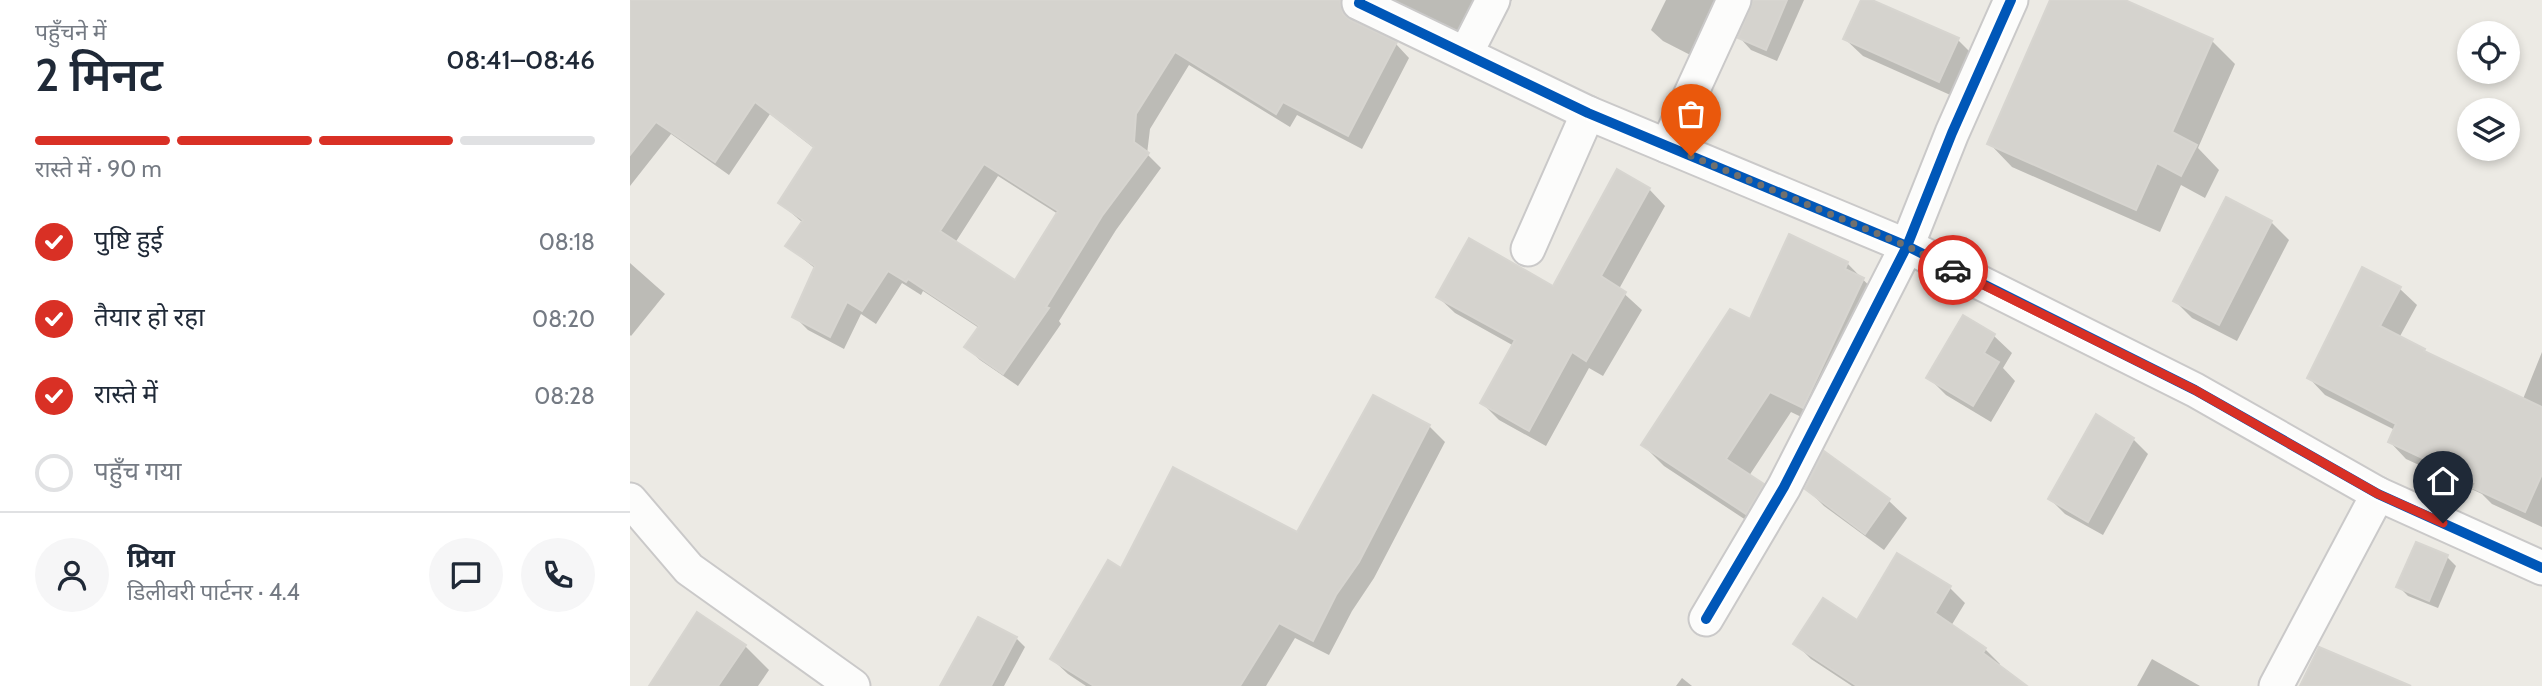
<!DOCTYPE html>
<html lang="hi">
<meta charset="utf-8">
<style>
body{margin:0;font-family:Cabin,"Noto Sans Devanagari",sans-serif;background:#f6f6f7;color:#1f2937;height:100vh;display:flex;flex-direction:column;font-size:26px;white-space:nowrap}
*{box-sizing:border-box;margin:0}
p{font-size:23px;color:#747a83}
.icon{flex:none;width:38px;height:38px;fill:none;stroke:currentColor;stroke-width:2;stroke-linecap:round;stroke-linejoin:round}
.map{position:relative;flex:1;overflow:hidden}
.side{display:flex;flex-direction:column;background:#fff;width:630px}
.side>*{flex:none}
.tools{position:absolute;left:1827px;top:21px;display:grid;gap:14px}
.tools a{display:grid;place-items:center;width:63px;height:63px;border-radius:50%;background:#fff;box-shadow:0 4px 10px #0003;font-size:35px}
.pin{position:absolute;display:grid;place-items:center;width:60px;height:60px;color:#fff;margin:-72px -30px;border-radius:50% 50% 50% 0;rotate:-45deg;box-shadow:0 0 7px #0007}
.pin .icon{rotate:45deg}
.courier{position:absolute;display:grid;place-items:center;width:70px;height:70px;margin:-35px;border:5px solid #d93025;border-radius:50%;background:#fff;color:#222;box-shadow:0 2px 9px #0007}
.head em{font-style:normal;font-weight:600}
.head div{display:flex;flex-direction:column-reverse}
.head{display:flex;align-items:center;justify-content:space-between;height:119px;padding:0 35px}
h1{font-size:46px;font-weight:600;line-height:52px}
.bar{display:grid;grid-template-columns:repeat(4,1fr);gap:10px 7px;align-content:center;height:84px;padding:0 35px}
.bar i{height:9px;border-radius:5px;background:#e0e1e3}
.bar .current{background:#d93025}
.bar p{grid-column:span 4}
.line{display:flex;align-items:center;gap:18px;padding:0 35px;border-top:2px solid #e0e1e3}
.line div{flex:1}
.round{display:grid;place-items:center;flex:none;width:74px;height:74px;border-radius:37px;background:#f6f6f7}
ol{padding:0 35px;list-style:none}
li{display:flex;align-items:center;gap:21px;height:77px}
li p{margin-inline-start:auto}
li .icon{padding:7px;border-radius:50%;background:#d93025;color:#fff;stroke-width:4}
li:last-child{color:#747a83}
li i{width:38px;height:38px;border:4px solid #e0e1e3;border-radius:50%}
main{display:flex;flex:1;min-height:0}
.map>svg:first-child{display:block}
.shadow{fill:#0003;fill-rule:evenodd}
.building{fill:#d5d3ce;stroke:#d7d5d0;stroke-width:2;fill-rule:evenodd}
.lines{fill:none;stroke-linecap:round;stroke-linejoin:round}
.street-casing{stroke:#cac9c9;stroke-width:37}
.street{stroke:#fcfcfb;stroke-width:33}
.cycleway-casing{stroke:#fff;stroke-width:15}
.cycleway{stroke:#0057b8;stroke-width:10}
.done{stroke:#70706e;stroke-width:7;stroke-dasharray:0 12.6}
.route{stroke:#d93025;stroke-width:9}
</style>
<main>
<section class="side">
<div class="head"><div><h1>2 मिनट</h1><p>पहुँचने में</p></div><em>08:41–08:46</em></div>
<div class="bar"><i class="current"></i><i class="current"></i><i class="current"></i><i></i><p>रास्ते में · 90 m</p></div>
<ol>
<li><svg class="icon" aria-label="check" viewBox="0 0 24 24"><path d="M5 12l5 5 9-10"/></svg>पुष्टि हुई<p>08:18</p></li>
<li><svg class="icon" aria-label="check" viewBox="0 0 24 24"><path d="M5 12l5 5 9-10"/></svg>तैयार हो रहा<p>08:20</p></li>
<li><svg class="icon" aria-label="check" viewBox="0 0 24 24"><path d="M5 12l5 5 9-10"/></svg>रास्ते में<p>08:28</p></li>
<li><i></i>पहुँच गया</li>
</ol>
<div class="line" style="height:126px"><a class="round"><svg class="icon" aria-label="person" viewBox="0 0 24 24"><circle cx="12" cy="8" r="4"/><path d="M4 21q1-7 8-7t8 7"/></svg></a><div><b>प्रिया</b><p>डिलीवरी पार्टनर · 4.4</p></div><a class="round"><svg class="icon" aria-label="chat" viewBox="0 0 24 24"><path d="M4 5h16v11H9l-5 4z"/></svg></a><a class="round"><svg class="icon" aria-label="phone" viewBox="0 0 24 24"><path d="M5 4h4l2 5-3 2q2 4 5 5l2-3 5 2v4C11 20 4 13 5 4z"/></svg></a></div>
</section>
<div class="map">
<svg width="1912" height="686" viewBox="0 0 1912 686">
<rect width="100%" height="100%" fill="#eceae4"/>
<g class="shadow">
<path d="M0 0H731L725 8 724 22 766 44 779 58 732 149 667 115 660 127 559 65 520 129 517 154 531 168 486 230 429 321 431 324 388 386 350 360 336 347 349 328 293 291 291 295 272 283 246 324 231 314 214 349 178 330 164 316 186 269 157 246 173 223 150 203 185 149 140 114 99 175 41 134 0 186ZM368 176 428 214 385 282 325 243Z"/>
<path d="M761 0H882L869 15 855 44 812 23 808 31Z"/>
<path d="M1036 0H1102L1072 61 1033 41 1021 30Z"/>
<path d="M1125 0H1174L1147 61 1121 50 1110 38Z"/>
<path d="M1233 0 1328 40 1345 57 1327 98 1233 56 1215 39Z"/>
<path d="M1422 0H1490L1582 41 1605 64 1568 148 1589 170 1575 198 1551 185 1530 232 1382 167 1359 143Z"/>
<path d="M1019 189 1035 206 989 289 1012 310 973 376 959 368 916 446 869 420 852 403 884 346 825 313 808 297 923 288Z"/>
<path d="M1641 222 1659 240 1607 341 1562 318 1545 301Z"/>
<path d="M0 263 35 294 1 336 0 335Z"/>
<path d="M1217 263 1254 301 1194 428 1161 412 1119 476 1154 506 1137 534 1034 466 1013 445 1120 322Z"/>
<path d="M1733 269 1770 289 1787 305 1769 338 1800 356 1893 399 1912 352V527L1862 504 1852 494 1776 459 1760 442 1765 430 1695 395 1679 378Z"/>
<path d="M1364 336 1382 353 1373 368 1385 381 1361 422 1316 395 1299 378Z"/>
<path d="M799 426 815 442 744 578 722 611 699 655 665 638 636 686H456L438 674 422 659 491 571 668 535Z"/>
<path d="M1503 439 1518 454 1473 535 1435 514 1420 499Z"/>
<path d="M1195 453 1259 501 1277 518 1254 550 1194 506 1177 489Z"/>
<path d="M1268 556 1320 588 1335 603 1321 626 1355 649 1370 664 1368 667 1390 686H1222L1181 659 1166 644 1228 623Z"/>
<path d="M1817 557 1826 566 1808 608 1778 596 1769 587Z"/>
<path d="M386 638 395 647 374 686H313Z"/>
<path d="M115 646 139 670 128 686H21Z"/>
<path d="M1522 659 1570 686H1507Z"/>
<path d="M1052 678 1062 686H1046Z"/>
</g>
<g class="building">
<path d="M0 0H710L713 14 720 20 767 42 718 136 653 102 646 114 545 52 506 114 504 142 519 153 472 216 416 307 419 308 373 374 334 347 349 326 278 279 276 282 258 271 232 311 217 302 200 337 162 317 185 266 155 246 173 220 148 203 184 147 125 102 85 162 26 122 0 155ZM354 164 428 211 385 280 310 231Z"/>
<path d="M1123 0H1157L1136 50 1108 38Z"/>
<path d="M1231 0H1242L1329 38 1309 82 1213 39Z"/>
<path d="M1420 0H1495L1583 39 1542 132 1567 145 1551 176 1527 163 1506 210 1357 144Z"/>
<path d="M987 169 1020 188 971 276 996 292 956 361 942 352 899 431 850 403 885 340 806 297 839 238 923 286Z"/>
<path d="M1596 197 1642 221 1589 325 1543 301Z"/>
<path d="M1159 234 1218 262 1215 269 1234 278 1173 408 1140 392 1096 459 1134 484 1116 514 1011 445 1100 309 1120 319Z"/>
<path d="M1732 267 1771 287 1750 326 1795 349 1794 351 1912 407V474L1895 512 1843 488 1846 483 1758 442 1766 424 1677 378Z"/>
<path d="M1333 315 1365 334 1354 353 1369 362 1343 406 1296 378Z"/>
<path d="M743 395 800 425 729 562 706 595 683 641 649 623 610 686H464L420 659 478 560 491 568 543 467 667 532Z"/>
<path d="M1466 414 1504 438 1458 522 1418 499Z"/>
<path d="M1194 451 1260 499 1235 534 1175 489Z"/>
<path d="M1786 542 1818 555 1799 601 1766 587Z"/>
<path d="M1267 553 1321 586 1305 613 1356 648 1353 653 1397 686H1227L1163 644 1193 598 1227 620Z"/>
<path d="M67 612 116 645 88 686H19Z"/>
<path d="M348 617 387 637 361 686H310Z"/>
<path d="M1689 647 1781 686H1670Z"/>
</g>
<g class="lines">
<defs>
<g id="street">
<path d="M730 0 729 3 958 113 1277 246 1565 390 1748 494 1912 568"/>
<path d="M836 53 863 0"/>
<path d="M1037 146 1104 0"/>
<path d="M898 249 958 113"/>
<path d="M0 500 59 569 223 686"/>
<path d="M1076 619 1154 487 1277 246 1322 133 1381 0"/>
<path d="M1646 686 1748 494"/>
</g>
</defs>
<use href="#street" class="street-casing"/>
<use href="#street" class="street"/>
<defs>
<g id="cycleway">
<path d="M730 0 729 3 958 113 1277 246 1565 390 1748 494 1912 568"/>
<path d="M1076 619 1154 487 1277 246 1322 133 1381 0"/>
</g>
</defs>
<use href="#cycleway" class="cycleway-casing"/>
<use href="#cycleway" class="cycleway"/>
</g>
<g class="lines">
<path class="done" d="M1061 156 1277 246 1323 270"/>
<path class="route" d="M1323 270 1565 390 1748 494 1813 523"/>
</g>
</svg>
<div class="tools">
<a><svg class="icon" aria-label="locate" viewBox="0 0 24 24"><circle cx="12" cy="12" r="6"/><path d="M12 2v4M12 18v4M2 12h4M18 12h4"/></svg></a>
<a><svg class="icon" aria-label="layers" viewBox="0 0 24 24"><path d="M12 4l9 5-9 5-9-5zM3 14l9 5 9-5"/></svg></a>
</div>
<div class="pin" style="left:1061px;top:156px;background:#ea580c"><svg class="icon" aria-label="bag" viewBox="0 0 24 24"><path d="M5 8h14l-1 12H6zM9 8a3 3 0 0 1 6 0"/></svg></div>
<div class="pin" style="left:1813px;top:523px;background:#1f2937"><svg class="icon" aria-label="home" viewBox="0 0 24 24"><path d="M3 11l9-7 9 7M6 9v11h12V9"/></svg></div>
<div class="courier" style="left:1323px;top:270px"><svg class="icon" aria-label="car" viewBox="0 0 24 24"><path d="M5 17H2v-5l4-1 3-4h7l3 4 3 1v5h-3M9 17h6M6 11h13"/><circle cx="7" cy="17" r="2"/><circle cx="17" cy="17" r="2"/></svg></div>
</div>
</main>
